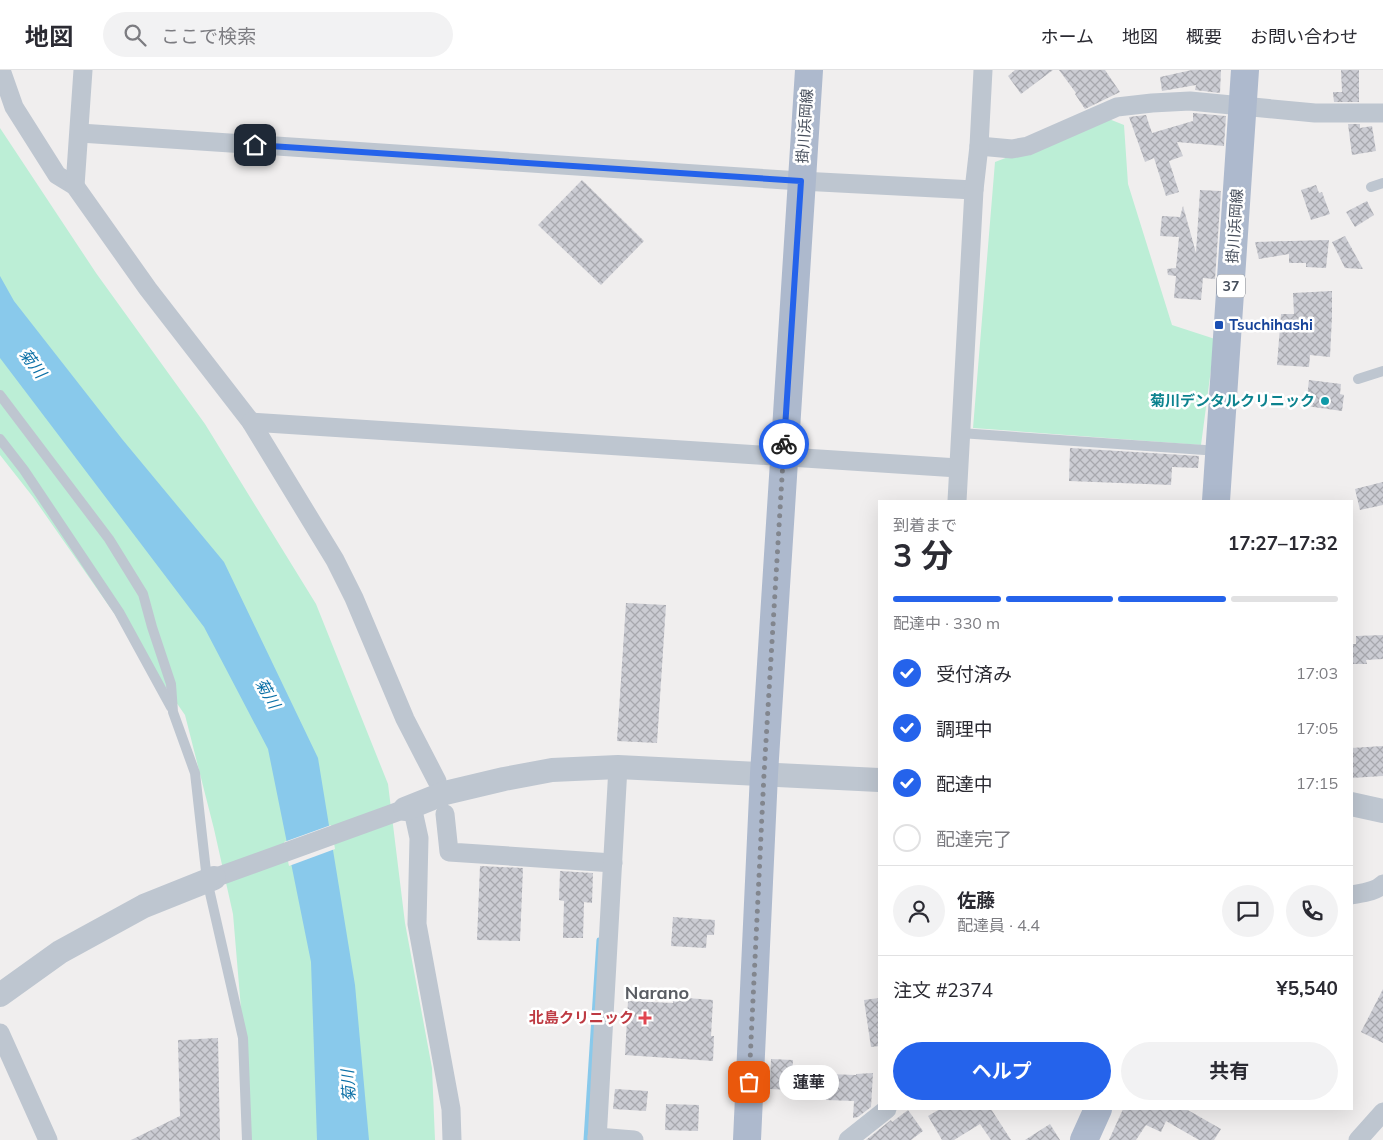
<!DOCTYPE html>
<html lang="ja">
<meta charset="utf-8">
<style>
body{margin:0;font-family:Mulish,"Noto Sans JP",sans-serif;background:#f2f2f3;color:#2b2b33;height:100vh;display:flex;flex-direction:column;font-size:19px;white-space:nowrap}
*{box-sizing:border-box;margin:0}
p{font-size:16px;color:#7c7c81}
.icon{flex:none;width:28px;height:28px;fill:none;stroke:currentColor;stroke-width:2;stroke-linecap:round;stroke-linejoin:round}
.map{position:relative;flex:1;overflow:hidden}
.details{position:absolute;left:878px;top:430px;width:475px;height:610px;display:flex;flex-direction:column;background:#fff;border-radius:0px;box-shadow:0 5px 20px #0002}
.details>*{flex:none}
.pin{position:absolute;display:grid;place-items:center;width:42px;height:42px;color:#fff;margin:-21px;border-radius:10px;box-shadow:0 2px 8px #0006}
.courier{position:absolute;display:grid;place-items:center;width:50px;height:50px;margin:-25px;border:4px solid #2563eb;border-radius:50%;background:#fff;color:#222;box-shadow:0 1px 6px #0007}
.bubble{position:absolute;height:35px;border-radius:18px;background:#fff;box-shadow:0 5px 20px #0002;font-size:16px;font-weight:700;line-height:35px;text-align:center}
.head em{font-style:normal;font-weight:700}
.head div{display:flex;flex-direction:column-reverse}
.head{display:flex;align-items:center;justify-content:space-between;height:85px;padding:0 15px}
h1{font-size:32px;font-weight:700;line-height:38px}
.bar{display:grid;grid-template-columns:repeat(4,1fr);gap:8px 5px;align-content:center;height:60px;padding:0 15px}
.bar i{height:6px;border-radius:4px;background:#e1e1e2}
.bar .on{background:#2563eb}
.bar p{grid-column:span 4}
.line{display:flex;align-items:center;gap:12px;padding:0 15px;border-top:1px solid #e1e1e2}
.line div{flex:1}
.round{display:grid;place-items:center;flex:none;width:52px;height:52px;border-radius:26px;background:#f2f2f3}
ol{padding:0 15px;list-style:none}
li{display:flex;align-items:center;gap:15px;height:55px}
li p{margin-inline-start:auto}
li .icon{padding:5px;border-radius:50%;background:#2563eb;color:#fff;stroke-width:4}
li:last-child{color:#7c7c81}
li i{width:28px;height:28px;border:2px solid #e1e1e2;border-radius:50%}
.cta{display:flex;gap:10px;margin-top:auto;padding:10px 15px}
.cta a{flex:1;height:58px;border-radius:30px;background:#2563eb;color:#fff;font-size:20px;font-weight:700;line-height:58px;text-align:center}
.cta a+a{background:#f2f2f3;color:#2b2b33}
header{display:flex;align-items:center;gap:30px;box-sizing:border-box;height:70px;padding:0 25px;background:#fff;border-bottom:1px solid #e1e1e2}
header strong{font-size:24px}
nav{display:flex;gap:28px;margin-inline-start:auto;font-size:18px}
.search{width:350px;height:45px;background:#f2f2f3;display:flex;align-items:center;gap:12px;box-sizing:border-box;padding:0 18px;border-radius:28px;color:#7c7c81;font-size:19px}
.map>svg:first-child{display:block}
.green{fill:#bceed6}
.water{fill:#89c9eb}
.pier{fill:#f0eeee}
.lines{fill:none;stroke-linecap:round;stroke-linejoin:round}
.stream{stroke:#89c9eb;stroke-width:5}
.building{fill:url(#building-cross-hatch)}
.service{stroke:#bec6d0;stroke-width:10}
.minor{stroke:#bec6d0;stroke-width:19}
.tertiary{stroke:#bec6d0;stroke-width:24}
.primary{stroke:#adb9cd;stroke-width:28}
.done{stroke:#82868e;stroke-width:5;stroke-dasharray:0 9}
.route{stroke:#2563eb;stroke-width:6}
.transit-dot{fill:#1a4fb4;stroke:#fff;stroke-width:2}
.culture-dot{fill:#0f9aa8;stroke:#fff;stroke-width:2}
.health-dot{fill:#e0444e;stroke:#fff;stroke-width:2}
.labels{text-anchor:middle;stroke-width:5;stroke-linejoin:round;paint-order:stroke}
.shield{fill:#fff;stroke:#7e838c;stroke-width:1}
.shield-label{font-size:14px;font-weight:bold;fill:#464e5b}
.street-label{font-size:15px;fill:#464e5b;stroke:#fff}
.transit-label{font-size:15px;font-weight:bold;fill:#164399;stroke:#fff;text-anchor:start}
.culture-label{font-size:15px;font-weight:bold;fill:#0d838f;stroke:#fff;text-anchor:end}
.health-label{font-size:15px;font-weight:bold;fill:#be3a42;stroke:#fff;text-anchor:end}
.water-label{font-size:16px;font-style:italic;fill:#0d71a7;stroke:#fff}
.quarter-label{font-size:18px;font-weight:bold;fill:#5a5d63;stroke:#fff}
</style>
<header>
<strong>地図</strong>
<div class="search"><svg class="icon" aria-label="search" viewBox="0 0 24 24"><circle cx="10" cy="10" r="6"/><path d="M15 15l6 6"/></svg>ここで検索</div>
<nav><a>ホーム</a><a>地図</a><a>概要</a><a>お問い合わせ</a></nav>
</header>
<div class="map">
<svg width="1383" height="1070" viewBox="0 0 1383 1070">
<defs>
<pattern id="building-cross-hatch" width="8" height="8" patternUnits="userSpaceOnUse" patternTransform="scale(1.25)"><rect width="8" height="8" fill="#cbccd3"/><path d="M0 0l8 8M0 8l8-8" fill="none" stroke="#a7a8ae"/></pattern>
</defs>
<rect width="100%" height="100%" fill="#f0eeee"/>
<g class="green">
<path d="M1109 49 1124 55 1128 114 1172 255 1215 269 1201 375 973 358 995 92Z"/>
<path d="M0 58 96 203 205 354 316 534 388 714 405 853 432 998 435 1070H242L247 1010 233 844 214 759 185 645 33 427 0 385Z"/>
</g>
<path class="water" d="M0 206 14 231 122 369 224 492 318 688 355 915 369 1070H317L311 892 268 679 204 557 0 288Z"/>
<path class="pier" d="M331 755 335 779 289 796 284 772Z"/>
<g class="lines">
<path class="stream" d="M586 1070 599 870"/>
</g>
<g class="building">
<path d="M1015 0H1053L1021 24 1008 6Z"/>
<path d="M1059 0H1105L1120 22 1085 39 1075 24 1076 23Z"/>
<path d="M1192 0H1221L1220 23 1195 20 1196 15 1162 21 1160 7Z"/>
<path d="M1341 0H1359V32H1334L1333 22H1342Z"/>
<path d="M1193 43 1226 46 1224 76 1177 72 1183 86 1169 91 1179 122 1166 126 1154 88 1145 92 1129 47 1146 45 1152 63 1193 51Z"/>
<path d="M1348 54H1360V58L1372 56 1376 81 1352 85Z"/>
<path d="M582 110 644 171 601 215 538 155Z"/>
<path d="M1316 115 1319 123 1322 122 1330 144 1311 150 1301 120Z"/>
<path d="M1200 120 1221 121 1215 209 1203 208 1201 230 1174 228 1176 206 1168 205 1167 199 1176 198 1179 167 1160 166 1162 146 1180 147 1183 136 1196 183Z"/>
<path d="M1367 131 1374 145 1355 157 1346 142Z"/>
<path d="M1345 166 1363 199 1345 198 1332 172Z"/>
<path d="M1329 170 1326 198 1306 197V193H1289V184L1259 189 1255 172Z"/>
<path d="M1332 221V246L1330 287 1310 285 1309 297 1277 295 1281 244H1294L1293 223Z"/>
<path d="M1309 310 1341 314 1340 324 1344 325 1342 341 1306 336Z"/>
<path d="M1070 378 1199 386 1198 398 1172 397 1171 415 1069 411Z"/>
<path d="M1383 412V435L1360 440 1355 419Z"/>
<path d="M626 533 666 535 657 673 617 671Z"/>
<path d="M1383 565V589L1366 590 1367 594H1351V574H1356V566Z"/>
<path d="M1383 676V706L1351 708V678Z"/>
<path d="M480 796 523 798 520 871 477 870Z"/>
<path d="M560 801 593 803 592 833 584 832 583 868H563L564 831 559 830Z"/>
<path d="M673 847 715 850 714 865H707L706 878 671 876Z"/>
<path d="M1383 919V973L1361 962Z"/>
<path d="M673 927 713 930 711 966H714L713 991 625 985 628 931 673 933Z"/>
<path d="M879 928V976L871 977 864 930Z"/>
<path d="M218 968 220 1070H131L180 1046 178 970Z"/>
<path d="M771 989 793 990 791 1020 770 1019Z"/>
<path d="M873 1003 871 1037 858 1047 853 1048 854 1031 826 1030 827 1004 856 1005V1004Z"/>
<path d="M615 1019 648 1021 646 1041 613 1039Z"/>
<path d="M666 1034 699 1035 698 1061 665 1060Z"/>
<path d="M940 1039H991L1011 1070H991L980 1054 954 1070H942L928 1046Z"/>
<path d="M1123 1039H1186L1221 1059 1214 1070H1199L1166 1051 1161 1062 1146 1055 1136 1070H1109Z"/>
<path d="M908 1040 923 1061 911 1070H866L891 1050 892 1052Z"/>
<path d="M1050 1054 1060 1070H1025Z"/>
</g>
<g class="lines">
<g class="service">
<path d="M1371 117 1383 113"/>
<path d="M1358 309 1383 301"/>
<path d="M0 325 109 469 143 524 152 557 171 614 173 642 195 703 207 810 243 968 247 1070"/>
<path d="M960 363 1219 381"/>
<path d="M0 369 24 400 119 542 171 637"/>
</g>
<g class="minor">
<path d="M1 0 14 37 57 105 75 116 148 219 251 352 335 490 354 528 405 649 437 711"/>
<path d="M80 63 801 111 974 120"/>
<path d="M979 76 1012 79 1028 76 1117 37 1152 33 1190 31 1315 43H1383"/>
<path d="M75 116 83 0"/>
<path d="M251 352 958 398"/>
<path d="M957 431 974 120 979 76 983 0"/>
<path d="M412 736 419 768 417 854 451 1039 452 1070"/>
<path d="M445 744 449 782 613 793"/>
<path d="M214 808 405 739"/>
<path d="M1351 825C1362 823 1376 822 1383 814"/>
<path d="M0 963 48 1070"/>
<path d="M597 1067 634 1070"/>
<path d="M597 1070 618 697"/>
<path d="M848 1070 887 1039"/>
<path d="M1358 1070 1383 1042"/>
</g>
<g class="tertiary">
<path d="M1351 734 1383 741"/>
<path d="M405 739 445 723 504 709 552 700 618 697 879 710"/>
<path d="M0 925 60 882 144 836 214 808"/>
</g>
<g class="primary">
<path d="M1216 431 1245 0"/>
<path d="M747 1070 764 704 809 0"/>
<path d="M1084 1070 1098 1039"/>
</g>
</g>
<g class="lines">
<path class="done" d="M749 1012 764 704 784 374"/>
<path class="route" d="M255 75 801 111 784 374"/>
</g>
<rect class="transit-dot" x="1214" y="250" width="10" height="10" rx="2.5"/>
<circle class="culture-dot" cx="1325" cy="331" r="5"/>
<path class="health-dot" d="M642.5 940.5h5v5h5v5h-5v5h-5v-5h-5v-5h5z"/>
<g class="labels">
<rect class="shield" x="1217" y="204.5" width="28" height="23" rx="4"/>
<g class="shield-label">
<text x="1231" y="221">37</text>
</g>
<g class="street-label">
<text transform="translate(805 56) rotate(-86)" y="5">掛川浜岡線</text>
<text transform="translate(1235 156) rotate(-86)" y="5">掛川浜岡線</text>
</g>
<g class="transit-label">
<text x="1229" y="260">Tsuchihashi</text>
</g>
<g class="culture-label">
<text x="1315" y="336">菊川デンタルクリニック</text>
</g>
<g class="health-label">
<text x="634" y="953">北島クリニック</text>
</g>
<g class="water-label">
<text transform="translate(33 293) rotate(53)" y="6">菊川</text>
<text transform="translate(268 623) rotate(60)" y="6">菊川</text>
<text transform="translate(348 1016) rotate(-94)" y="6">菊川</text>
</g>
<g class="quarter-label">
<text x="657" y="929">Narano</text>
</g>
</g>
</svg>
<div class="pin" style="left:749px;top:1012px;background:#ea580c"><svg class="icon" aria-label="bag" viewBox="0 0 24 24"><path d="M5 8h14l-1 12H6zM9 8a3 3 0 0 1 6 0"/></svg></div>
<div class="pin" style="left:255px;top:75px;background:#1f2937"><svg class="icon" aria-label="home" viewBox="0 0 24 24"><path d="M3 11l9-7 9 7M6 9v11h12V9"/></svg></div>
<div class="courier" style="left:784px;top:374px"><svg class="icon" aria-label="bike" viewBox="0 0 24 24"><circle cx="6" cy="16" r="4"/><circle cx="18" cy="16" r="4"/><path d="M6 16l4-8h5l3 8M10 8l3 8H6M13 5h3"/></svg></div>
<div class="bubble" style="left:779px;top:995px;width:60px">蓮華</div>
<section class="details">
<div class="head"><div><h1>3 分</h1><p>到着まで</p></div><em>17:27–17:32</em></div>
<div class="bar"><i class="on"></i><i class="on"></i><i class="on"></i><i></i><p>配達中 · 330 m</p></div>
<ol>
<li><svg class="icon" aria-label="check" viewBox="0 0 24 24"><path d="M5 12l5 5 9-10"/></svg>受付済み<p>17:03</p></li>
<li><svg class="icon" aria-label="check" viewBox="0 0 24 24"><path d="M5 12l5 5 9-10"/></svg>調理中<p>17:05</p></li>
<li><svg class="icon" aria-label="check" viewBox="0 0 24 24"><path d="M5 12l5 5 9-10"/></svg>配達中<p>17:15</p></li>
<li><i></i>配達完了</li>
</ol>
<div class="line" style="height:90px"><a class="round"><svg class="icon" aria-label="person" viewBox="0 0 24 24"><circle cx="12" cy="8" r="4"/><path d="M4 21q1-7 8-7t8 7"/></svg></a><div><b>佐藤</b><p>配達員 · 4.4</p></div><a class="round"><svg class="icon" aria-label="chat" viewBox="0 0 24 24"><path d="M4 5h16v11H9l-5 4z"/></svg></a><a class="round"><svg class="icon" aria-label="phone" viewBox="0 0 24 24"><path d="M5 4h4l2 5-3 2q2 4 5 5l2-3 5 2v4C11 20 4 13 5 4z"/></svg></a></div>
<div class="line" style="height:65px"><div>注文 #2374</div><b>¥5,540</b></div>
<div class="cta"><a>ヘルプ</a><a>共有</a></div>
</section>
</div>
